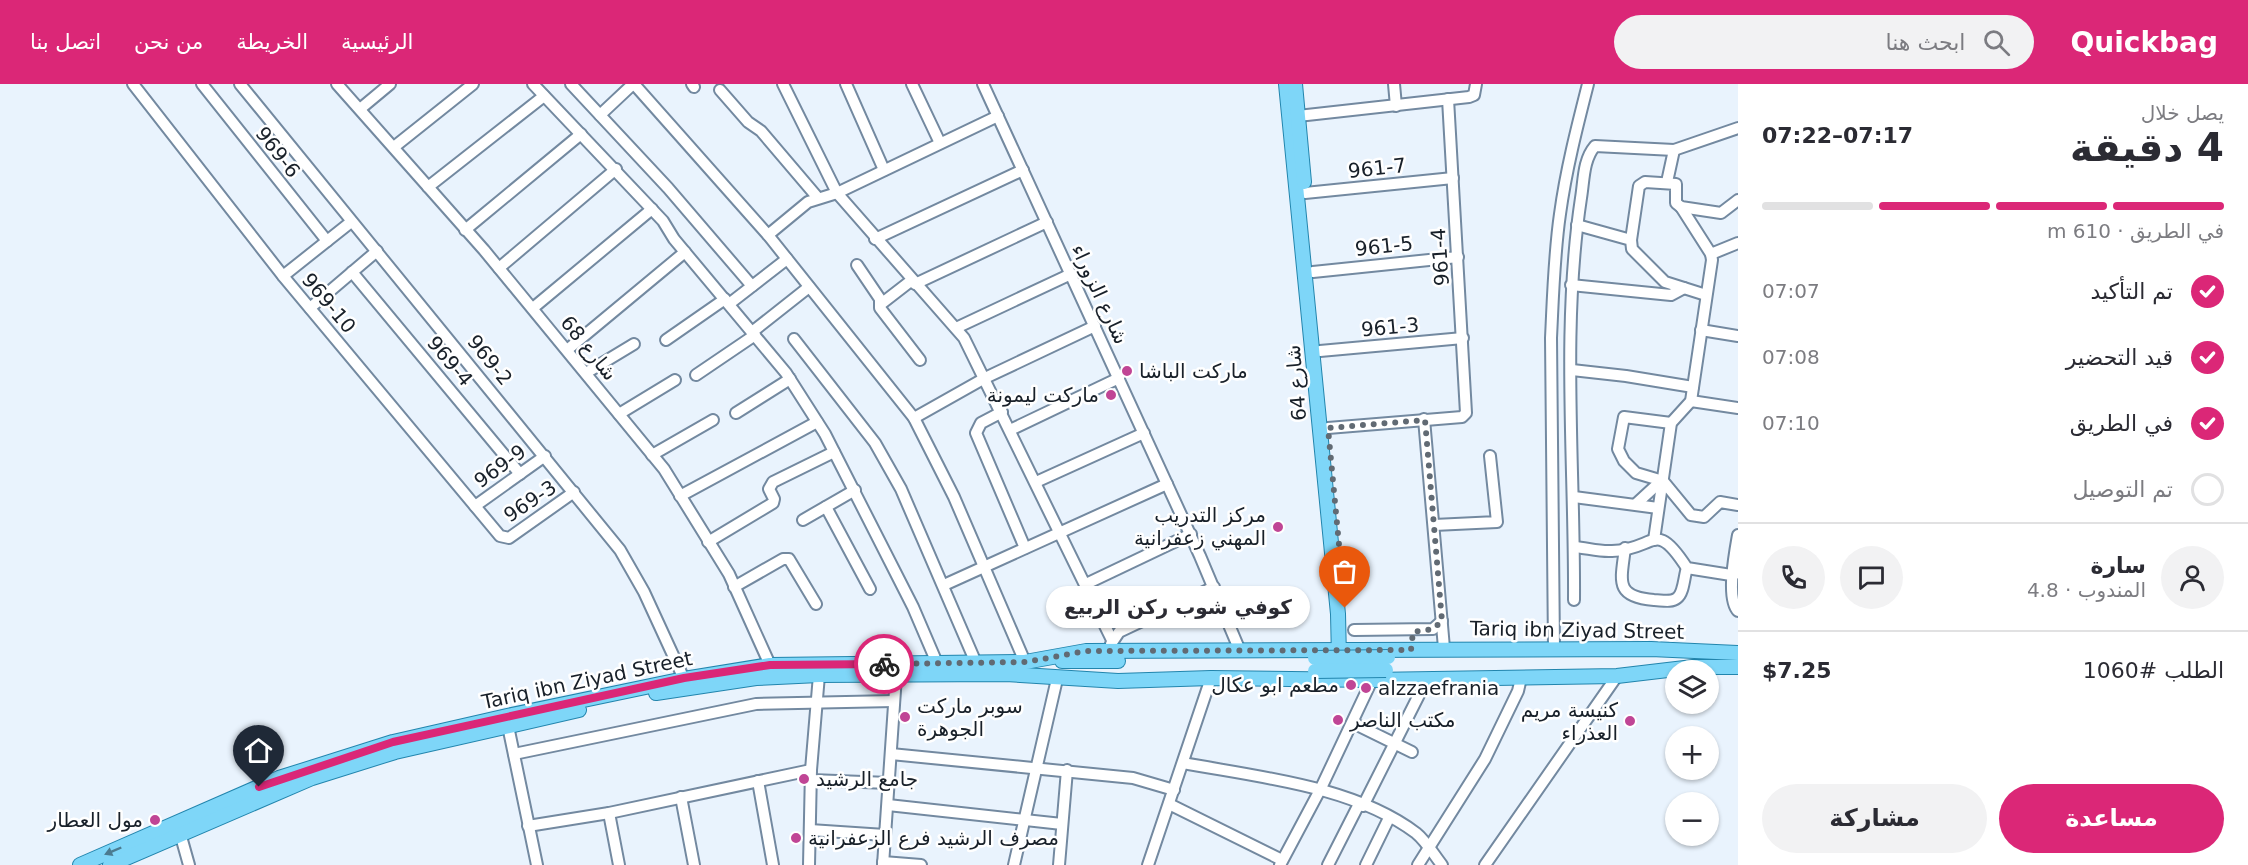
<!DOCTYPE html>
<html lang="ar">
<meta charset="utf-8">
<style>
body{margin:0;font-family:"DejaVu Sans",Cairo,sans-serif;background:#f2f2f3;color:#2b2b33;direction:rtl;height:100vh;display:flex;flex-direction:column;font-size:22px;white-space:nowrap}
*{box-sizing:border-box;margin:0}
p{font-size:20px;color:#7c7c81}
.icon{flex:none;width:33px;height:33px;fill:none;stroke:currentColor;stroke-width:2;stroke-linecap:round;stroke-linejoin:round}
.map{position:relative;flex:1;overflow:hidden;direction:ltr}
.panel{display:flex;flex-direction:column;background:#fff;width:510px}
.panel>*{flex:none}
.fabs{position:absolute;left:1665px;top:576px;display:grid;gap:12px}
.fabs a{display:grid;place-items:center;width:54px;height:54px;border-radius:50%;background:#fff;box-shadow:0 2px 4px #0004;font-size:30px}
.pin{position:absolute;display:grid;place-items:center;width:51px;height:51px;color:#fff;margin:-62px -26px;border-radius:50% 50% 50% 0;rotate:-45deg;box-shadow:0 0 6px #0007}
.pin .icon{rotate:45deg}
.courier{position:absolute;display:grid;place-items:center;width:60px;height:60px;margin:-30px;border:4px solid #db2777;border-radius:50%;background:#fff;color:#222;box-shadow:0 2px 8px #0007}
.bubble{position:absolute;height:42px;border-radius:21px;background:#fff;box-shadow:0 2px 4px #0004;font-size:20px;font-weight:700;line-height:42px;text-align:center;direction:rtl}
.summary em{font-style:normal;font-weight:700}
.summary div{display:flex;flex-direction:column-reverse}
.summary{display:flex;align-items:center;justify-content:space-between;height:102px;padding:0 24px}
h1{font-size:39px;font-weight:700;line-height:45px}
.bar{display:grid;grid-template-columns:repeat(4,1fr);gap:9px 6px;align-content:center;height:72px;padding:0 24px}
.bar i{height:8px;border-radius:4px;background:#e1e1e2}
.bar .current{background:#db2777}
.bar p{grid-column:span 4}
.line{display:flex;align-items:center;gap:15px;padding:0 24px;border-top:2px solid #e1e1e2}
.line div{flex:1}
.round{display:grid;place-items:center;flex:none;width:63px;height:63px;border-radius:32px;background:#f2f2f3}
ol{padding:0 24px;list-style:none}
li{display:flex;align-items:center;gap:18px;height:66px}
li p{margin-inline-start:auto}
li .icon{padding:6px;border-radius:50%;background:#db2777;color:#fff;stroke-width:4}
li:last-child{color:#7c7c81}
li i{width:33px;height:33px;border:3px solid #e1e1e2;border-radius:50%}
.cta{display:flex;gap:12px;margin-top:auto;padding:12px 24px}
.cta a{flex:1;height:69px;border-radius:36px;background:#db2777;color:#fff;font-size:24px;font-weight:700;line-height:69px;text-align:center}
.cta a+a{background:#f2f2f3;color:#2b2b33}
header{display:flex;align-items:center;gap:36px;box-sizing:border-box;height:84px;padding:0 30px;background:#db2777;color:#fff}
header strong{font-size:28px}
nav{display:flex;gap:33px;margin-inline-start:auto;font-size:21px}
.search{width:420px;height:54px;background:#f2f2f3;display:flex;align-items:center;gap:15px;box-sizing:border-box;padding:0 21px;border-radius:33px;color:#7c7c81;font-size:22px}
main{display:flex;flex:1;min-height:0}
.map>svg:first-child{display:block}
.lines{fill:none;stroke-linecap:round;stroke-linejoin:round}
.minor-casing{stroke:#7389a0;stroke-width:14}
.major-casing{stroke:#2285ad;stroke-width:16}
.minor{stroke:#fff;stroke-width:10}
.major{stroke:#7ed6f8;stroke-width:14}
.major-bridge-casing{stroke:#2285ad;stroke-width:16;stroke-linecap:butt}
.major-bridge{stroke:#7ed6f8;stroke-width:14}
.oneway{fill:#4b7b90}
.done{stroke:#616a73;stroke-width:6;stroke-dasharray:0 10.8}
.route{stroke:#db2777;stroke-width:8}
.poi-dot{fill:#c04595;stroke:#fff;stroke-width:2}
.labels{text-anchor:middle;stroke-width:5;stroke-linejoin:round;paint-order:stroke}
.street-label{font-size:20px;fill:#182029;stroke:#fff}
.poi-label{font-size:20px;fill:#182029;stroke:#fff;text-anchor:start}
</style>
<header>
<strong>Quickbag</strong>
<div class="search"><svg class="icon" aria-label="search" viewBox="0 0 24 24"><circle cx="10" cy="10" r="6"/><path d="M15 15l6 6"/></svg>ابحث هنا</div>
<nav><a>الرئيسية</a><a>الخريطة</a><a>من نحن</a><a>اتصل بنا</a></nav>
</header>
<main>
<section class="panel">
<div class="summary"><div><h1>4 دقيقة</h1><p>يصل خلال</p></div><em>07:17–07:22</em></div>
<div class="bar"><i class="current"></i><i class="current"></i><i class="current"></i><i></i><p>في الطريق · 610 m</p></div>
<ol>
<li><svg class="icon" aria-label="check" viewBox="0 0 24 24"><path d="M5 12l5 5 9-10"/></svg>تم التأكيد<p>07:07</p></li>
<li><svg class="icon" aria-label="check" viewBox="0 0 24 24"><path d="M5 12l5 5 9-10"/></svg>قيد التحضير<p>07:08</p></li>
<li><svg class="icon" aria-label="check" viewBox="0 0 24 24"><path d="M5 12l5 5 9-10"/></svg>في الطريق<p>07:10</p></li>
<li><i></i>تم التوصيل</li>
</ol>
<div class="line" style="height:108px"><a class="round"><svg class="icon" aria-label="person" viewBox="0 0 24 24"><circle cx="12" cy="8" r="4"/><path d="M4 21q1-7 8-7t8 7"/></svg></a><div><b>سارة</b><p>المندوب · 4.8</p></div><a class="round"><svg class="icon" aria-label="chat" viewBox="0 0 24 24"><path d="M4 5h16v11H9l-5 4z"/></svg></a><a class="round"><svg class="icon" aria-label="phone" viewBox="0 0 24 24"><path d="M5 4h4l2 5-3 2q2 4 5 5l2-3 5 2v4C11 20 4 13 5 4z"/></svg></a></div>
<div class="line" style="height:78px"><div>الطلب #1060</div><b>$7.25</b></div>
<div class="cta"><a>مساعدة</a><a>مشاركة</a></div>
</section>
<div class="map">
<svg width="1738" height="781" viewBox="0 0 1738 781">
<rect width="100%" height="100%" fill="#e9f3fd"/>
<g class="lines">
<defs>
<g id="minor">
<path d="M133 0 283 192 500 452 509 454 574 408"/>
<path d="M202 0 327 157"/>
<path d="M240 0 620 466 644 508 684 595"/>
<path d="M337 0 484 166 664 385 729 490 770 581"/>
<path d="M533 0 663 137 674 155 786 289 825 350 913 523 937 579"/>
<path d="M571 0 668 104 752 202"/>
<path d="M634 0 768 151 914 334 954 413 1025 578"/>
<path d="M692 0 694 3"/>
<path d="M783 0 837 109 964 254 1112 556"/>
<path d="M846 0 884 86"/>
<path d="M912 0 940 59"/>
<path d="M983 0 1200 472 1240 567"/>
<path d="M1394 0 1396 22"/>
<path d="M720 6 748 38 761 47 818 114"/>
<path d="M360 25 390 0"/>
<path d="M600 31 633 0"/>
<path d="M1298 32 1469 13 1474 11 1476 0"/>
<path d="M394 63 473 0"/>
<path d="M1667 98 1674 66"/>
<path d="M428 103 544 12"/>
<path d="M1305 109 1453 94"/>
<path d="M1577 141 1631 156 1632 165 1665 198 1706 211"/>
<path d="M465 146 581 50"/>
<path d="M768 151 808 118 837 109 998 32"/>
<path d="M875 155 1023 86"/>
<path d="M1631 156 1639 102 1645 98 1676 100V119L1681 123 1721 129 1738 116"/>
<path d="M1711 170 1738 159"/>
<path d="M857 181 880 215V224L920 276"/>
<path d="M499 184 616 85"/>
<path d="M352 188 520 390"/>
<path d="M1313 188 1458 173"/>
<path d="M283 192 351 138"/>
<path d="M915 200 1047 138"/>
<path d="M1571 201 1671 211 1684 204"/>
<path d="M729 220 787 175"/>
<path d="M881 220 912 196"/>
<path d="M310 224 377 167"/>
<path d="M533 224 652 125"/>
<path d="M956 244 1071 190"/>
<path d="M1701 246 1738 252"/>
<path d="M752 248 809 203"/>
<path d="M794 255 875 359 901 405 976 579"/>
<path d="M666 256 725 215"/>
<path d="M567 266 685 168"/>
<path d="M1320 267 1463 254"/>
<path d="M1572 286 1626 292 1693 303"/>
<path d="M586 289 634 260"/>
<path d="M696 291 755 251"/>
<path d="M1691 317 1738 324"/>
<path d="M1002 328 981 339 976 349 1025 464"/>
<path d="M736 329 790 295"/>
<path d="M619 330 675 296"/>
<path d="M914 334 985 294 1095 242"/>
<path d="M1424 335 1444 564"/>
<path d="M1671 339 1624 333 1618 365 1624 377 1636 389 1663 397 1691 431 1704 433 1720 418 1738 421"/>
<path d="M1328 344 1462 333 1466 329 1448 15"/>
<path d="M1010 346 1119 294"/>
<path d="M652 371 713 336"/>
<path d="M1036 398 1144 349"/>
<path d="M680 412 817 338"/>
<path d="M1574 413 1658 424"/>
<path d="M1636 420 1661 397"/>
<path d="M475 422 545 372"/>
<path d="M826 423 870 505"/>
<path d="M803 436 855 406"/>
<path d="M1434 441 1497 438 1490 372"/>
<path d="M1738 451C1735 468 1726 515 1738 527"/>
<path d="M1654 456 1671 339 1691 317 1712 176 1711 170 1681 123"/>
<path d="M708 458 773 419 774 415 769 405 773 398 834 368"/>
<path d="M1575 463C1587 464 1600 468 1612 467 1656 466 1654 433 1687 484L1731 491 1738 489"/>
<path d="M1625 464C1621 497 1614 513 1654 516 1661 516 1671 519 1677 514 1684 509 1684 492 1687 484"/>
<path d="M1086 500 1191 450"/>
<path d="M944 501 1167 400"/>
<path d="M734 503 783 475H789L816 520"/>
<path d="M1574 516C1575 383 1561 246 1581 114 1584 96 1583 76 1595 62L1674 66 1738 44"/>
<path d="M1354 546 1433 545 1442 537"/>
<path d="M1111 560 1119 548 1214 503"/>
<path d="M1554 565 1551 254C1553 213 1554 171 1560 130 1566 86 1577 43 1588 0"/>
<path d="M1353 639 1412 668"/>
<path d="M508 642 537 781"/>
<path d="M514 670 756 620 894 617"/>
<path d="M891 670 1133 694 1174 706"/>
<path d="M1183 679C1258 693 1354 702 1416 749 1426 757 1434 771 1442 781"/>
<path d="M811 696 889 699"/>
<path d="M758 697 773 781"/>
<path d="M681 713 694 781"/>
<path d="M1169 720 1282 776"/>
<path d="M888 721 1062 740"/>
<path d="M1363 722 1427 595"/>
<path d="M609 729 619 781"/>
<path d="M528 742 609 729 811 686"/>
<path d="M810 746 885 751"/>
<path d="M180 749 189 781"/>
<path d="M883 778 921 781"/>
<path d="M809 781 811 686 819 591"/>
<path d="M883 781 896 592"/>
<path d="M1014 781 1057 595"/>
<path d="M1059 781 1067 686"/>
<path d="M1148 781 1211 594"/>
<path d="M1280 781 1321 704 1372 596"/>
<path d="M1328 781 1359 720"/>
<path d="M1366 781 1389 734"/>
<path d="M1418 781 1485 675 1518 607 1521 594"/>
<path d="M1485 781 1617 592"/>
</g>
<g id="major">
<path d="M1286 0 1338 530 1339 574"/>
<path d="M1295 0 1304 98"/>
<path d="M1062 577H1118"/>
<path d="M656 609 756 594 819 591 1006 590 1118 597 1211 594 1372 596 1617 592 1693 583H1738"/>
<path d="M80 781 279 694 393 658 507 632 684 595 770 581 1025 578 1086 567 1651 565 1738 569"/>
<path d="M110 781 312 694 395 668 579 626"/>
</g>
</defs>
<use href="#minor" class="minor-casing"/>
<use href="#major" class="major-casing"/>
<use href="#minor" class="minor"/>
<use href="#major" class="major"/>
<defs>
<g id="major-bridge">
<path d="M1315 574 1388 573"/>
<path d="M1315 587 1386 586"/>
</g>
</defs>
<use href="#major-bridge" class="major-bridge-casing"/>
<use href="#major-bridge" class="major-bridge"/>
</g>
<defs><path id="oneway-solid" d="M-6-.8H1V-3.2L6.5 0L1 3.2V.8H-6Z" transform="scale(1.5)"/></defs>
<use class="oneway" href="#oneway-solid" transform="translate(113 767) rotate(157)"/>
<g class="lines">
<path class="done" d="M884 580 1026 578 1086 567 1411 566 1413 548 1433 545 1442 537 1425 336 1328 344 1345 524"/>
<path class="route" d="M259 703 393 658 684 594 770 581 884 580"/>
</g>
<g class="poi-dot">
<circle cx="1127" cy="287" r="6"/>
<circle cx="1111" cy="311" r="6"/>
<circle cx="1278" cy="443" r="6"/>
<circle cx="1351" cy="601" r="6"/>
<circle cx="1366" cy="604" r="6"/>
<circle cx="905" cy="633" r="6"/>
<circle cx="1338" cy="636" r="6"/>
<circle cx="1630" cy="637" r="6"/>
<circle cx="804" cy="695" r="6"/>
<circle cx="155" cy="736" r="6"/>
<circle cx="796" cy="754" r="6"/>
</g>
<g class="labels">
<g class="street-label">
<text transform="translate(278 68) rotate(52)" y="7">969-6</text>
<text transform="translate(1377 84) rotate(-6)" y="7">961-7</text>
<text transform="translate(1384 162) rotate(-6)" y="7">961-5</text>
<text transform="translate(1440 173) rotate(-94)" y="7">961-4</text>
<text transform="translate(1100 210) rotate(65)" y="7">شارع الزوراء</text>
<text transform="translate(329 219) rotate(50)" y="7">969-10</text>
<text transform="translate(1390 243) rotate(-5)" y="7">961-3</text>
<text transform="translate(589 264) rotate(51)" y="7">شارع 68</text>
<text transform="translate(490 276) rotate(51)" y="7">969-2</text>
<text transform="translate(450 277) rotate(50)" y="7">969-4</text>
<text transform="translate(1296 299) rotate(-95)" y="7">شارع 64</text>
<text transform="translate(500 382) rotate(-36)" y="7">969-9</text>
<text transform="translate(530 417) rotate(-34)" y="7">969-3</text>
<text transform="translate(1577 546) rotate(1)" y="7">Tariq ibn Ziyad Street</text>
<text transform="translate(587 596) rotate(-12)" y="7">Tariq ibn Ziyad Street</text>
</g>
<g class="poi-label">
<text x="1139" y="294">ماركت الباشا</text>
<text x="1099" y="318" text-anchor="end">ماركت ليمونة</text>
<text x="1266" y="438" text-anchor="end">مركز التدريب<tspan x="1266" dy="23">المهني زعفرانية</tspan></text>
<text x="1339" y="608" text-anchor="end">مطعم ابو عكال</text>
<text x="1378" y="611">alzzaefrania</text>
<text x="917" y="629">سوبر ماركت<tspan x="917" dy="23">الجوهرة</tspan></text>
<text x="1618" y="633" text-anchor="end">كنيسة مريم<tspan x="1618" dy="23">العذراء</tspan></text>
<text x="1350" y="643">مكتب الناصر</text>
<text x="816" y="702">جامع الرشيد</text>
<text x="143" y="743" text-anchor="end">مول العطار</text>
<text x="808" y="761">مصرف الرشيد فرع الزعفرانية</text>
</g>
</g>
</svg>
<div class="fabs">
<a><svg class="icon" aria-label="layers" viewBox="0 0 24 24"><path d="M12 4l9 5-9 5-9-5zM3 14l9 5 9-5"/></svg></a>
<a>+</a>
<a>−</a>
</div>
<div class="pin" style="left:1345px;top:524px;background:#ea580c"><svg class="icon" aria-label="bag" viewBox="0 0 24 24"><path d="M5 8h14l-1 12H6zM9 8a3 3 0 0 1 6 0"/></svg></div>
<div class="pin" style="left:259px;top:703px;background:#1f2937"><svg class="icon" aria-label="home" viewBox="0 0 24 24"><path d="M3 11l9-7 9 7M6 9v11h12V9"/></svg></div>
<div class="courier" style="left:884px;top:580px"><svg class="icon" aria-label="bike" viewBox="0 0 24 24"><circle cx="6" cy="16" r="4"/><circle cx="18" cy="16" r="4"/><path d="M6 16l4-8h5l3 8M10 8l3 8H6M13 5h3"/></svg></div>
<div class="bubble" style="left:1046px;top:502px;width:264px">كوفي شوب ركن الربيع</div>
</div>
</main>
